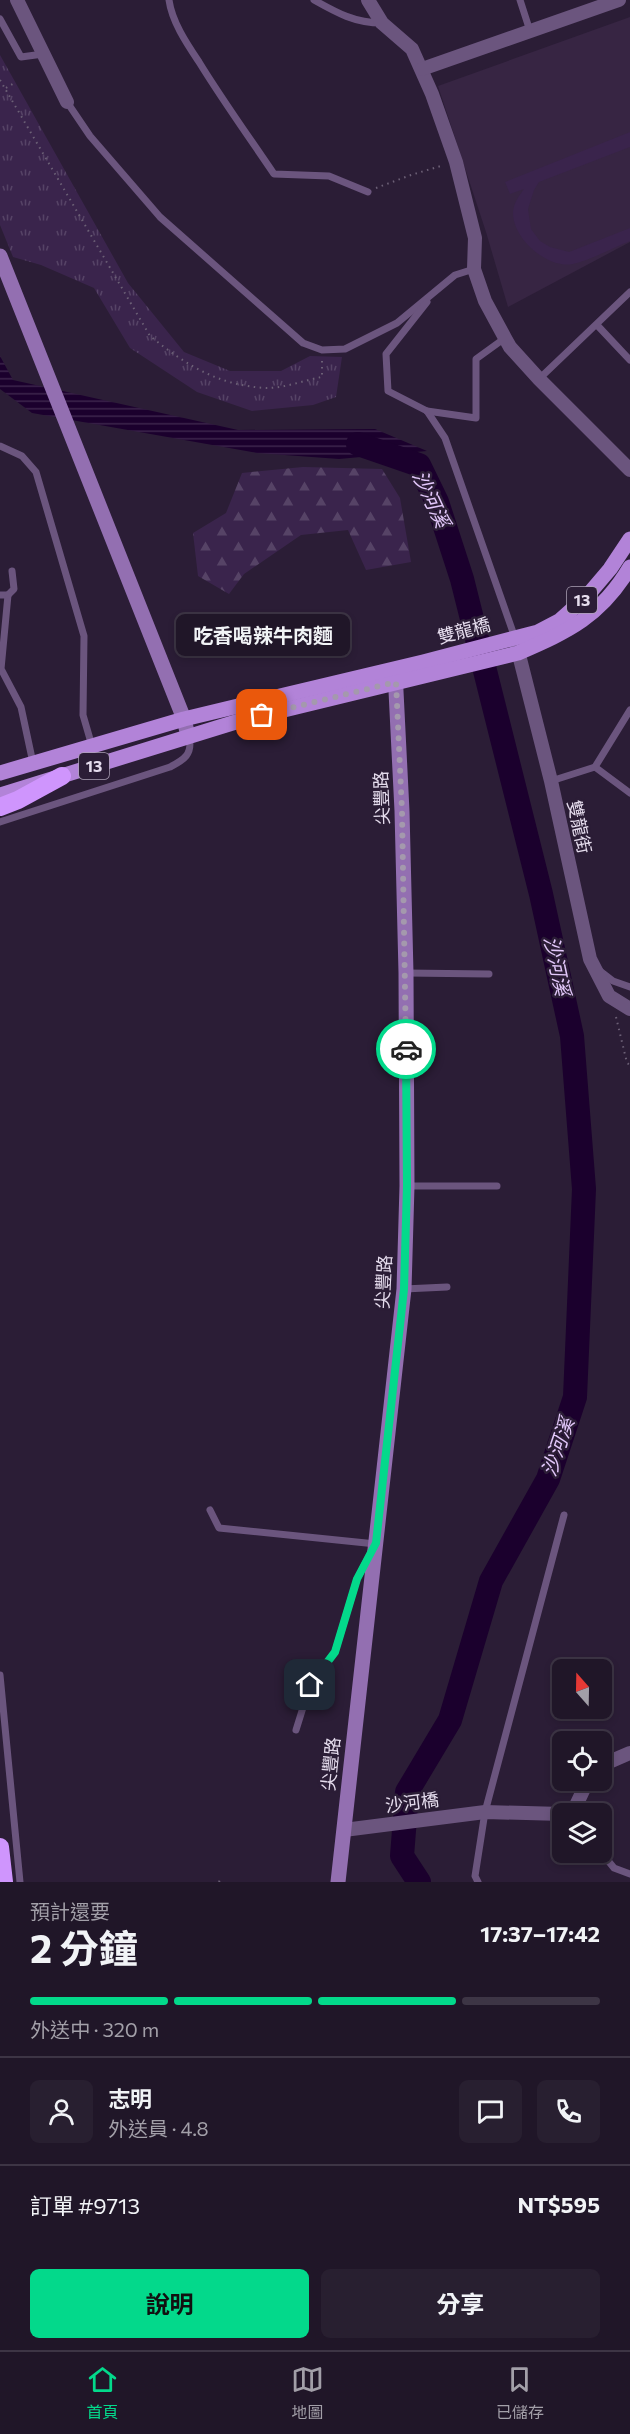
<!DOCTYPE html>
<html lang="zh-TW">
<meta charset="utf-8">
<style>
body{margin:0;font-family:Commissioner,"Noto Sans TC",sans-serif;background:#281f30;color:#f1f3f6;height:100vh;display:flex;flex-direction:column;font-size:22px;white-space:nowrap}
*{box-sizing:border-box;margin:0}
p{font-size:20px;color:#a29fa8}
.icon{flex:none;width:33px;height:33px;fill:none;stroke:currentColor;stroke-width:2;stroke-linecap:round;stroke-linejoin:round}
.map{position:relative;height:1882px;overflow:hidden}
.sheet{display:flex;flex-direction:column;background:#201628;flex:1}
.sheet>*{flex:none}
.needle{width:39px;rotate:340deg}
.buttons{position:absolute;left:552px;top:1659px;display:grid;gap:12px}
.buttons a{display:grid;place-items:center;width:60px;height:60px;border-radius:9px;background:#201628;box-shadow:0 3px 9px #0003,0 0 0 2px #3d3545;font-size:30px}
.pin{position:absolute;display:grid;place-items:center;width:51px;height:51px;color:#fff;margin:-26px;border-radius:12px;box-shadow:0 3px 9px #0006}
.courier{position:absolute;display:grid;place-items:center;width:60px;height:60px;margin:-30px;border:4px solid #03d98b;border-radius:50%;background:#fff;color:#222;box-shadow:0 2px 8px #0007}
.bubble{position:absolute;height:42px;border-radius:9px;background:#201628;box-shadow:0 3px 9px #0003,0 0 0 2px #3d3545;font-size:20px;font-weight:700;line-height:42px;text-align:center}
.head em{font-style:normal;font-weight:700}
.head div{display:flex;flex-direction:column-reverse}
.head{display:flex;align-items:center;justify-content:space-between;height:102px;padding:0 30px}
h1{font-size:39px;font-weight:700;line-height:45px}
.bar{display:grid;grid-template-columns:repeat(4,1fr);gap:9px 6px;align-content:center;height:72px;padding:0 30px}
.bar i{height:8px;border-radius:4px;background:#3d3545}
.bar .on{background:#03d98b}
.bar p{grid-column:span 4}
.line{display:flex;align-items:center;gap:15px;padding:0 30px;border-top:2px solid #3d3545}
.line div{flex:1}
.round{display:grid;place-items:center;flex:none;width:63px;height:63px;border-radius:9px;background:#281f30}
.button{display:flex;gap:12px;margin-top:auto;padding:12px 30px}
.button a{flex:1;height:69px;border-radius:9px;background:#03d98b;color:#111;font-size:24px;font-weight:700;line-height:69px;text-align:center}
.button a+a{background:#281f30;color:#f1f3f6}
.dock{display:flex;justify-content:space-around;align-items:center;height:84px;border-top:2px solid #3d3545;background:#201628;font-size:16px;color:#a29fa8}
.dock a{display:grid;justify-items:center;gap:3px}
.dock .on{color:#03d98b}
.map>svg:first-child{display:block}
.built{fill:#372543}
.grass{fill:url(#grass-tufts)}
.forest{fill:url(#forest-firs)}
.pitch{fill:#3a244c}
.water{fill:url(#water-rules)}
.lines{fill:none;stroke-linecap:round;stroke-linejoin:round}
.river{stroke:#1b002d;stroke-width:24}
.path{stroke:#6c6076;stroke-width:2;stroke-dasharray:1.5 4.5;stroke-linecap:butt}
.lane{stroke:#6b557e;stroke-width:7}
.street{stroke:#6b557e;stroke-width:14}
.secondary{stroke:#936fb1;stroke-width:15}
.primary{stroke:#b283d8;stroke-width:15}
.highway{stroke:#cf95fd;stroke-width:18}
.done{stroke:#a499ad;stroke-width:6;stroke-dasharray:0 10.8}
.route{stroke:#03d98b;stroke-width:8}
.labels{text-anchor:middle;stroke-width:5;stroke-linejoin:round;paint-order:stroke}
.shield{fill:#2b1d36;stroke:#ada3b6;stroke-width:1.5}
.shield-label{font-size:16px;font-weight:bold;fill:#e5dced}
.street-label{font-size:18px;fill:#e5dced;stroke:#2b1d36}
.water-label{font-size:20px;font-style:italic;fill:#e3c8fb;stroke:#2b1d36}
</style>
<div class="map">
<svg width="630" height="1882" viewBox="0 0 630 1882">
<defs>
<pattern id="grass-tufts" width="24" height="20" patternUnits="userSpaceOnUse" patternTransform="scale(1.5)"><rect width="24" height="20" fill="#3a244c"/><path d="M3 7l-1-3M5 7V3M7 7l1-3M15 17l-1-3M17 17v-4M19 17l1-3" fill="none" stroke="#564366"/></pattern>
<pattern id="forest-firs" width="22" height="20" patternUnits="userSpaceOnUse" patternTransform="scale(1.5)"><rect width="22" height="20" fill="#3a244c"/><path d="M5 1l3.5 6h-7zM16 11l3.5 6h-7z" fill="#564366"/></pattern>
<pattern id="water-rules" width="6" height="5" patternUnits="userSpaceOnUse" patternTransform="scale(1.5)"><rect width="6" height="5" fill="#1b002d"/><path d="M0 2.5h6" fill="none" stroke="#3c254c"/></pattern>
</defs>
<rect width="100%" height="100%" fill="#2b1d36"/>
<path class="built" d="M630 17V242L508 307 486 232 438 86Z"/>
<path class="grass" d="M0 55 128 283 184 352 230 371H281L310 356 342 357 336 397 313 405 252 411 197 392 130 348 94 288 41 265 13 257 0 225Z"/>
<path class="forest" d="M303 467 382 469 400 498 411 562 366 570 348 530 301 535 244 574 229 594 198 576 193 533 226 513 242 473Z"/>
<path class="pitch" d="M630 132V147L539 182 534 190 528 209 531 229 540 241 550 247 569 252 630 228V241C615 247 588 261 573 264 548 269 514 240 513 214 513 204 518 197 524 189L510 194 505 182Z"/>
<path class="water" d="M0 356 13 380 238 430 375 429 427 451 339 459 257 453 32 413 0 389Z"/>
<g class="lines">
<path class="river" d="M358 444 419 465 437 502 462 579 541 894 572 1036 584 1189 575 1397 548 1479 491 1581 450 1720 407 1792 402 1856 419 1882"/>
<g class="path">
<path d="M0 80 150 336C186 365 219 386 267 388 285 388 305 380 322 377V359"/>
<path d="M6 88 16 82"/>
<path d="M376 188 411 175 444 165"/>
<path d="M616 1017 627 1063 630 1065"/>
<path d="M219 1882 221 1877"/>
</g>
<g class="lane">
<path d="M169 0C172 22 187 44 199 62 223 101 249 137 274 174L329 176 368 192"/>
<path d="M314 0C337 13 355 23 382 23"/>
<path d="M520 0 530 31"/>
<path d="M0 19 21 57 43 54"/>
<path d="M67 102 90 136 160 217 303 343 322 350 345 349 397 323 455 275 474 269"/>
<path d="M427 302 386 354 388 391 427 411 445 438 515 638"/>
<path d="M597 325 630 360"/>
<path d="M539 379 630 292"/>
<path d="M427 411 476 418V359L505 338"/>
<path d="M0 446 22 456 36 472 84 636 83 715 92 746"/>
<path d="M0 595H8L1 669 21 707 33 763"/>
<path d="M8 595 14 589 12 571"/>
<path d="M595 767 630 793"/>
<path d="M551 781 595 767 630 710"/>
<path d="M0 822 170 767C184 760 193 754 189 737"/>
<path d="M600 971 613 981 630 987"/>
<path d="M406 973 489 974"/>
<path d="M407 1186H497"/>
<path d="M404 1289 447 1287"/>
<path d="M210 1510 219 1528 376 1544"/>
<path d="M0 1675 20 1882"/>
<path d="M296 1730 310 1685 335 1652 357 1579 370 1554"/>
<path d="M601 1852 614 1868 630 1874"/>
<path d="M478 1882 475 1876 485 1812 564 1515"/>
</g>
<g class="street">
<path d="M17 0 67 102"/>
<path d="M368 0 382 23 412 49 432 94 456 162 475 238 474 269 485 301 505 338 510 347 539 379 630 470"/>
<path d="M422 69 619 0"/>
<path d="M516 643 551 781 590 959 609 996 630 1009"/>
<path d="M602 1765 630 1753"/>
<path d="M572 1814 588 1780"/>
<path d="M344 1830 485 1812 562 1814"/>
</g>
<g class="secondary">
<path d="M0 256 184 719 188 736"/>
<path d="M338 1882 404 1289 407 1186 406 973 402 811 395 671"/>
</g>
<g class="primary">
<path d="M0 773 184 719 423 662 538 632 559 621 587 596 610 569 630 539"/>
<path d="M0 795 239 721 518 653C569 631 601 616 630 567"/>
</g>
<g class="highway">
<path d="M0 807 18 800 62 776"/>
<path d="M0 1847 4 1882"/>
</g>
</g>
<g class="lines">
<path class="done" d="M262 715 396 682 402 811 406 1049"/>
<path class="route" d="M310 1685 335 1652 357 1579 376 1543 404 1289 407 1186 406 1049"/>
</g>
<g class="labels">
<g class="shield">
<rect x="567" y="587" width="30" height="26" rx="4.5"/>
<rect x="79" y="753" width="30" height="26" rx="4.5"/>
</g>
<g class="shield-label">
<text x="582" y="606">13</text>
<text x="94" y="772">13</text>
</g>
<g class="street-label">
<text transform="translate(464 631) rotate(-15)" y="6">雙龍橋</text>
<text transform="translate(382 798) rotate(-92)" y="6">尖豐路</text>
<text transform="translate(579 827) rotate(78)" y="6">雙龍街</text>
<text transform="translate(384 1282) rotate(-87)" y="6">尖豐路</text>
<text transform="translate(331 1764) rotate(-84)" y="6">尖豐路</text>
<text transform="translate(412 1803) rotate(-7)" y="6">沙河橋</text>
</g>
<g class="water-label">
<text transform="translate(431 499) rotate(65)" y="7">沙河溪</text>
<text transform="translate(557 966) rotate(78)" y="7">沙河溪</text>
<text transform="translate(558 1447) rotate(-71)" y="7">沙河溪</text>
</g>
</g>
</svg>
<div class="buttons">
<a><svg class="needle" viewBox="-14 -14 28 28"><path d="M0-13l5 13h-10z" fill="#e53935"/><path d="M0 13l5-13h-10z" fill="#a29fa8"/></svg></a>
<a><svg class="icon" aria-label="locate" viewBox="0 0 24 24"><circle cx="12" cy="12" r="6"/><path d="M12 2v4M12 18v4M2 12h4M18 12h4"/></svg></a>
<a><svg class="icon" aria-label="layers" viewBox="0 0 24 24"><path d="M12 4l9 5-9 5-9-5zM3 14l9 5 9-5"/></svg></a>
</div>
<div class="pin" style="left:262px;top:715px;background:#ea580c"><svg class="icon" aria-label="bag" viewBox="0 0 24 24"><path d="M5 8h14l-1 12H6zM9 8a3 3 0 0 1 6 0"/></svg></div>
<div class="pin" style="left:310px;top:1685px;background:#1f2937"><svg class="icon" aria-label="home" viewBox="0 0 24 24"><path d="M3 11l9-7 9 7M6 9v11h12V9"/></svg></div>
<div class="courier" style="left:406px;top:1049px"><svg class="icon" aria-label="car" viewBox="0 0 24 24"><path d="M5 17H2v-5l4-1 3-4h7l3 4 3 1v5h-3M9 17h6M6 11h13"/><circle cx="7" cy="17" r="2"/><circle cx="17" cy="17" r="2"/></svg></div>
<div class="bubble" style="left:176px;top:614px;width:174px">吃香喝辣牛肉麵</div>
</div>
<section class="sheet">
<div class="head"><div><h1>2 分鐘</h1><p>預計還要</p></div><em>17:37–17:42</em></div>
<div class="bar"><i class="on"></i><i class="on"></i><i class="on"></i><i></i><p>外送中 · 320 m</p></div>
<div class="line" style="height:108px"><a class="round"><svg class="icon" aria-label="person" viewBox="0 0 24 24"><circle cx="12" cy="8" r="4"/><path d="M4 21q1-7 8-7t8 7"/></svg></a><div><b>志明</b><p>外送員 · 4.8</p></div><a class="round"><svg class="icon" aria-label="chat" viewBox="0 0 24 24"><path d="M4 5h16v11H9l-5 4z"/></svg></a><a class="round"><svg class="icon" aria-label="phone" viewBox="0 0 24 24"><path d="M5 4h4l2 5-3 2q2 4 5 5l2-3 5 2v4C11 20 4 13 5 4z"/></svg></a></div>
<div class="line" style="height:78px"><div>訂單 #9713</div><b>NT$595</b></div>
<div class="button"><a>說明</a><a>分享</a></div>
</section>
<nav class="dock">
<a class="on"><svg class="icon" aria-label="home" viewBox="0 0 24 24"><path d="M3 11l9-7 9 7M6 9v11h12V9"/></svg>首頁</a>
<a><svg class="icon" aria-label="map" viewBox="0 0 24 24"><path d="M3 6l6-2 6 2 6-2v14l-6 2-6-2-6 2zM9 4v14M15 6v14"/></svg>地圖</a>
<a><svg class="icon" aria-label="saved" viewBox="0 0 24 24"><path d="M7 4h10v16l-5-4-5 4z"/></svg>已儲存</a>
</nav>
